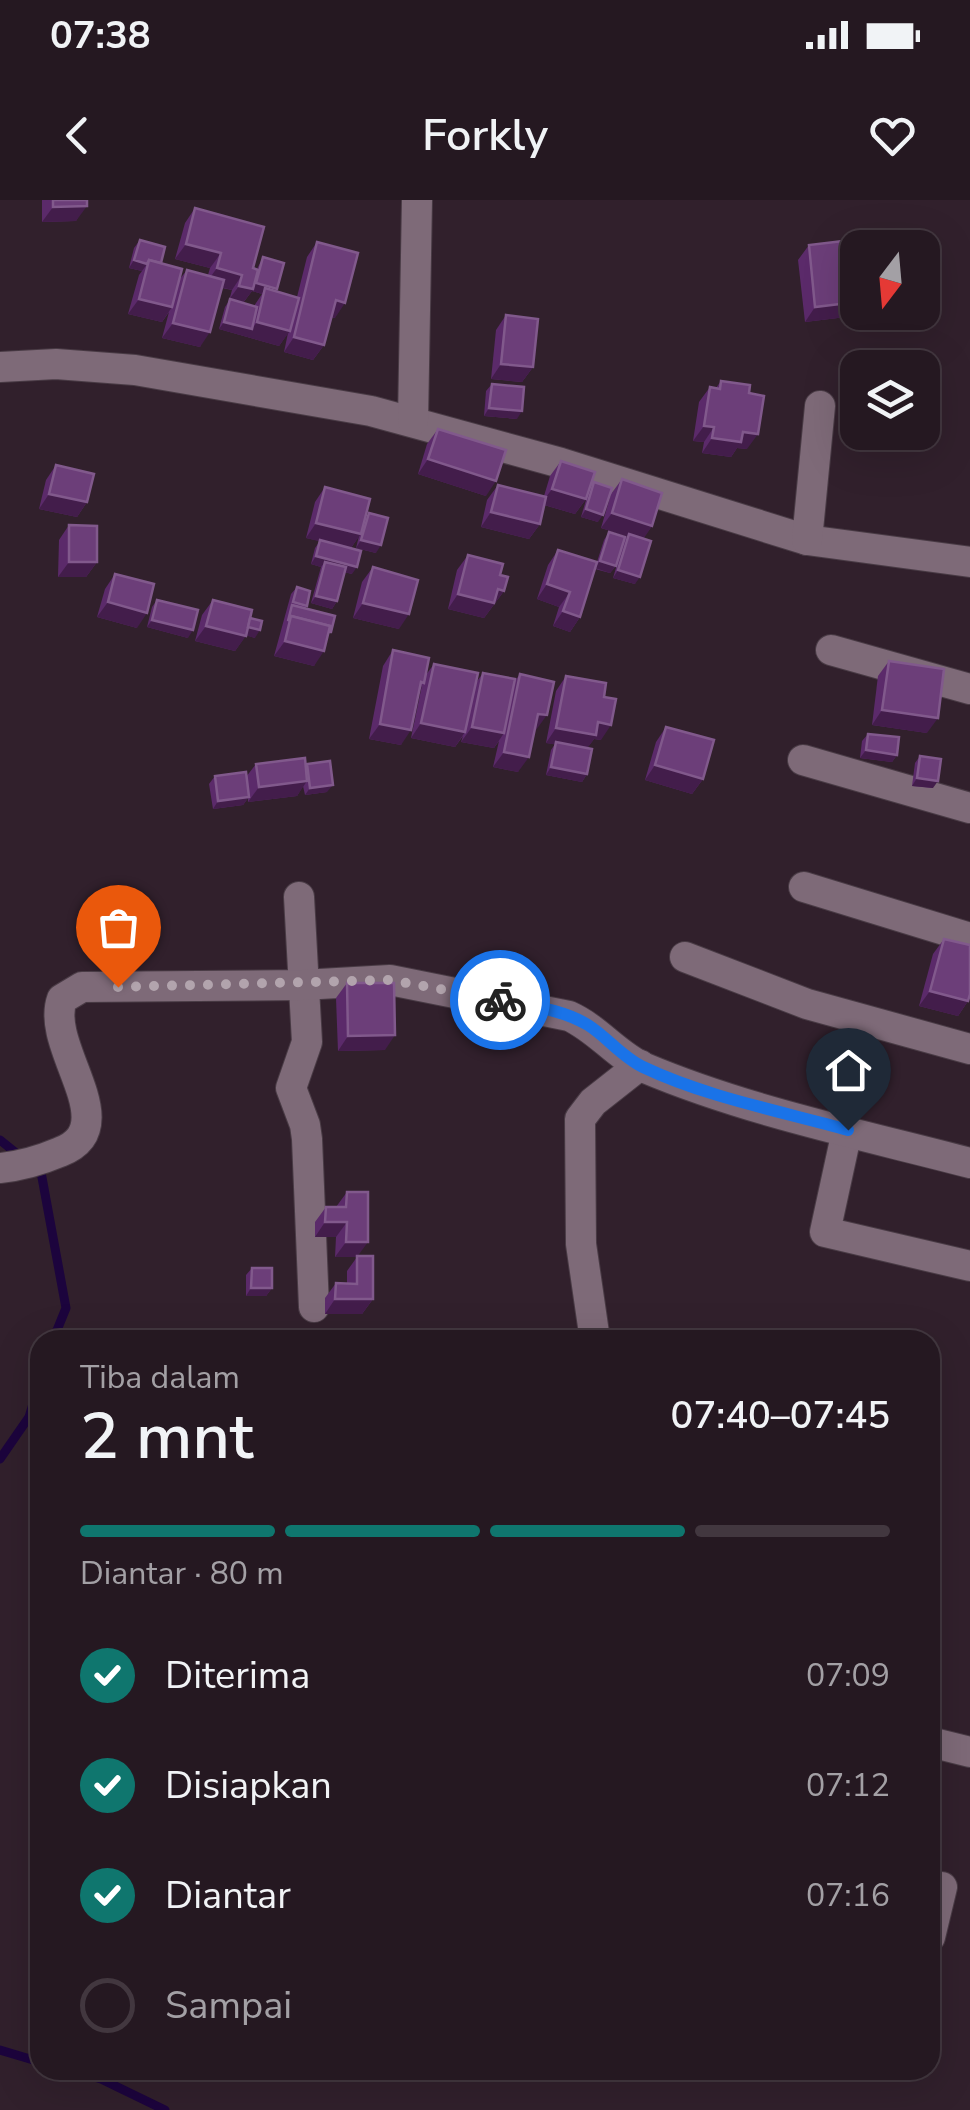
<!DOCTYPE html>
<html lang="id">
<meta charset="utf-8">
<style>
body{margin:0;font-family:"Nunito Sans",sans-serif;background:#2d212a;color:#f1f3f6;height:100vh;display:flex;flex-direction:column;font-size:38px;white-space:nowrap}
*{box-sizing:border-box;margin:0}
p{font-size:32px;color:#a3a0a5}
.icon{flex:none;width:55px;height:55px;fill:none;stroke:currentColor;stroke-width:2;stroke-linecap:round;stroke-linejoin:round}
.map{position:relative;flex:1;overflow:hidden}
.details{position:absolute;left:30px;top:1130px;width:910px;height:750px;display:flex;flex-direction:column;background:#251821;border-radius:30px;box-shadow:0 10px 40px #0002,0 0 0 2px #42373f}
.details>*{flex:none}
.needle{width:65px;rotate:196deg}
.fabs{position:absolute;left:840px;top:30px;display:grid;gap:20px}
.fabs a{display:grid;place-items:center;width:100px;height:100px;border-radius:20px;background:#251821;box-shadow:0 10px 40px #0002,0 0 0 2px #42373f;font-size:50px}
.pin{position:absolute;display:grid;place-items:center;width:85px;height:85px;color:#fff;margin:-102px -42px;border-radius:50% 50% 50% 0;rotate:-45deg;box-shadow:0 0 10px #0007}
.pin .icon{rotate:45deg}
.courier{position:absolute;display:grid;place-items:center;width:100px;height:100px;margin:-50px;border:8px solid #1a73e8;border-radius:50%;background:#fff;color:#222;box-shadow:0 2px 12px #0007}
.head em{font-style:normal;font-weight:600}
.head div{display:flex;flex-direction:column-reverse}
.head{display:flex;align-items:center;justify-content:space-between;height:170px;padding:0 50px}
h1{font-size:65px;font-weight:600;line-height:75px}
.bar{display:grid;grid-template-columns:repeat(4,1fr);gap:15px 10px;align-content:center;height:120px;padding:0 50px}
.bar i{height:12px;border-radius:8px;background:#42373f}
.bar .active{background:#0f766e}
.bar p{grid-column:span 4}
ol{padding:0 50px;list-style:none}
li{display:flex;align-items:center;gap:30px;height:110px}
li p{margin-inline-start:auto}
li .icon{padding:10px;border-radius:50%;background:#0f766e;color:#fff;stroke-width:4}
li:last-child{color:#a3a0a5}
li i{width:55px;height:55px;border:5px solid #42373f;border-radius:50%}
.status{display:flex;justify-content:space-between;align-items:center;height:70px;padding:0 50px;background:#251821;direction:ltr}
.status svg{height:28px;fill:currentColor}
header{display:flex;justify-content:space-between;align-items:center;height:130px;padding:0 50px;background:#251821;font-size:45px;font-weight:600}
.map>svg:first-child{display:block}
.lines{fill:none;stroke-linecap:round;stroke-linejoin:round}
.stream{stroke:#1c043d;stroke-width:9}
.minor-casing{stroke:#493b45;stroke-width:32}
.minor{stroke:#7e6a78;stroke-width:30}
.wall{fill:#5b2a6a;fill-rule:evenodd}
.shaded-wall{fill:#431d4b}
.building{fill:#6c3e79;stroke:#81598c;stroke-width:2.5}
.done{stroke:#b2a4ad;stroke-width:10;stroke-dasharray:0 18}
.route{stroke:#1a73e8;stroke-width:12}
</style>
<div class="status"><b>07:38</b><svg viewBox="0 0 49 12"><path d="M0 12V9h3v3zM5 12V6h3v6zM10 12V3h3v9zM15 12V0h3v12zM26 1h20v11H26zM47 4h2v5h-2z"/></svg></div>
<header><svg class="icon" aria-label="back" viewBox="0 0 24 24"><path d="M15 5l-7 7 7 7"/></svg>Forkly<svg class="icon" aria-label="heart" viewBox="0 0 24 24"><path d="M12 20l-8-8c-3-5 5-10 8-4 3-6 11-1 8 4z"/></svg></header>
<div class="map">
<svg width="970" height="1910" viewBox="0 0 970 1910">
<rect width="100%" height="100%" fill="#31202c"/>
<g class="lines">
<g class="stream">
<path d="M0 940 21 957"/>
<path d="M34 966 41 972 66 1108 53 1140"/>
<path d="M0 1259 29 1217 40 1181"/>
<path d="M0 1850 40 1862"/>
<path d="M70 1870 101 1879 165 1910"/>
</g>
<defs>
<g id="minor">
<path d="M0 167 56 164 135 170 371 211 561 263 807 340 970 362"/>
<path d="M413 221 417 0"/>
<path d="M807 340 820 206"/>
<path d="M831 450 970 489"/>
<path d="M803 560 970 608"/>
<path d="M804 687 970 738"/>
<path d="M299 697 307 842 291 888 305 925 307 939 314 1107"/>
<path d="M685 757 807 804 970 849"/>
<path d="M847 931 825 1032 970 1066"/>
<path d="M0 968C21 966 41 960 60 952 127 926 44 848 62 799L82 787 302 785 390 780 569 816C598 829 617 856 645 868 747 911 863 935 970 963"/>
<path d="M595 1140 581 1044 580 919 593 902 640 865"/>
<path d="M930 1542 970 1552"/>
<path d="M930 1737 942 1687"/>
</g>
</defs>
<use href="#minor" class="minor-casing"/>
<use href="#minor" class="minor"/>
</g>
<g class="wall">
<path d="M42 0H87L76 21 42 22Z"/>
<path d="M195 8 253 68 257 69 263 57 277 89 276 91 297 97 307 57 317 42 335 118 331 117 324 145 313 160 284 152 288 133 279 146 219 129 225 107 229 101 232 90 222 88 200 147 162 138 169 112 162 122 128 114 139 75 142 71 129 68 134 48 140 40 179 80 187 70 208 75 210 68 175 59 185 23ZM252 91 262 94 254 106 243 103Z"/>
<path d="M809 45 858 48V84H855L857 102 846 117 805 122 798 60Z"/>
<path d="M506 115 533 167 522 182 491 179 496 130Z"/>
<path d="M721 181 749 193 747 249 737 248 731 257 702 253 704 242 693 241 699 202 710 187 716 188Z"/>
<path d="M492 184 517 219 484 216 486 191Z"/>
<path d="M438 229 486 296 418 274 427 244Z"/>
<path d="M561 261 586 299 575 314 544 305 540 324 529 339 481 327 487 300 498 285 544 296 550 276Z"/>
<path d="M56 265 87 302 77 317 39 309 46 280Z"/>
<path d="M622 279 652 326 643 338 635 384 613 378 624 341 627 336 601 328 611 294Z"/>
<path d="M594 282 598 322 581 317 589 290Z"/>
<path d="M325 287 365 319 369 313 376 353 356 348 359 336 351 348 352 374 344 372 337 401 332 409 311 403 321 367 311 364 315 348 320 341 306 338 315 302Z"/>
<path d="M69 325 97 362 86 377H58L59 340Z"/>
<path d="M609 332 616 366 610 373 595 369 580 417 570 432 553 426 559 407 537 399 548 365 558 350 597 362 604 340Z"/>
<path d="M468 355 500 375 504 391 484 418 448 409 457 370Z"/>
<path d="M373 367 399 429 353 418 362 382Z"/>
<path d="M115 374 137 428 97 417 105 389Z"/>
<path d="M297 387 307 406 305 408 328 436 314 466 274 456 291 394Z"/>
<path d="M157 400 188 438 147 427 152 407Z"/>
<path d="M213 400 250 418 255 438 246 435 235 451 195 441 202 415Z"/>
<path d="M393 450 425 476 434 464 475 484 483 473 515 481 520 474 536 530H534L518 572 493 567 499 541 494 548 461 542 463 536 455 547 411 538 422 485 401 545 369 539 383 466Z"/>
<path d="M889 461 927 533 872 525 878 476Z"/>
<path d="M566 476 604 497 601 540 594 539 587 548V574L582 582 546 575 551 550 555 544 546 543 556 491Z"/>
<path d="M666 527 703 579 692 594 645 580 656 542Z"/>
<path d="M868 534 897 555 892 562 860 558 862 541Z"/>
<path d="M920 556 933 588 912 586 915 563Z"/>
<path d="M256 564 306 566 307 564 327 592 305 595 303 586 297 596 248 602V598L243 605 213 609 209 584 215 576 246 577Z"/>
<path d="M944 739 968 801 958 816 919 806 933 754Z"/>
<path d="M347 783 385 850 338 851 336 798Z"/>
<path d="M347 992 358 1056 373 1099 362 1114H325V1098L336 1083 347 1084V1071L357 1057H335L336 1037H315V1022L326 1007H336Z"/>
<path d="M252 1068 272 1088 266 1096H246V1075Z"/>
</g>
<g class="shaded-wall">
<path d="M87 6 76 21 42 22 53 7Z"/>
<path d="M186 44 221 53 210 68 175 59Z"/>
<path d="M134 60 147 64 142 71 129 68Z"/>
<path d="M217 68 242 75 232 90 206 83Z"/>
<path d="M854 70H858V84L843 85Z"/>
<path d="M256 83 277 89 272 97 265 88 262 94 252 91 242 104 228 101 239 86 252 89Z"/>
<path d="M139 99 172 107 162 122 128 114Z"/>
<path d="M336 100 345 103 335 118 325 115Z"/>
<path d="M857 102 846 117 805 122 815 107Z"/>
<path d="M882 112H908L906 115 878 118Z"/>
<path d="M224 122 252 129 257 122 290 131 279 146 219 129Z"/>
<path d="M173 123 210 132 200 147 162 138Z"/>
<path d="M294 137 324 145 313 160 284 152Z"/>
<path d="M501 164 533 167 522 182 491 179Z"/>
<path d="M489 208 522 211 517 219 484 216Z"/>
<path d="M704 226 714 227 704 242 693 241Z"/>
<path d="M743 232 758 234 747 249 737 248 731 257 702 253 712 238Z"/>
<path d="M428 259 496 281 486 296 418 274Z"/>
<path d="M552 289 586 299 575 314 541 304Z"/>
<path d="M49 294 87 302 77 317 39 309Z"/>
<path d="M586 309 603 315 598 322 581 317Z"/>
<path d="M491 312 540 324 529 339 481 327Z"/>
<path d="M612 313 652 326 642 341 601 328Z"/>
<path d="M316 323 361 334 350 349 306 338Z"/>
<path d="M361 340 381 345 376 353 356 348Z"/>
<path d="M316 356 357 367 352 374 323 367 325 362 321 367 311 364Z"/>
<path d="M600 361 616 366 610 373 595 368Z"/>
<path d="M69 362H97L86 377H58Z"/>
<path d="M618 370 640 377 635 384 613 378Z"/>
<path d="M547 384 570 392 559 407 537 399Z"/>
<path d="M498 389 504 391 484 418 448 409 458 394Z"/>
<path d="M316 396 337 401 332 409 311 403Z"/>
<path d="M108 402 147 413 137 428 97 417Z"/>
<path d="M363 403 409 414 399 429 353 418Z"/>
<path d="M563 411 580 417 570 432 553 426Z"/>
<path d="M152 420 193 430 188 438 147 427Z"/>
<path d="M206 426 246 436 235 451 195 441Z"/>
<path d="M245 426 260 430 255 438 240 434Z"/>
<path d="M285 441 324 451 314 466 274 456Z"/>
<path d="M882 510 938 518 927 533 872 525Z"/>
<path d="M538 514 547 515 536 530 527 529Z"/>
<path d="M598 522 611 525 601 540 594 539 586 550 546 543 556 528Z"/>
<path d="M421 523 465 532 455 547 411 538Z"/>
<path d="M380 524 411 530 401 545 369 539Z"/>
<path d="M472 527 504 533 494 548 461 542Z"/>
<path d="M866 550 897 555 892 562 860 558Z"/>
<path d="M504 552 529 557 518 572 493 567Z"/>
<path d="M655 565 703 579 692 594 645 580Z"/>
<path d="M551 567 587 574 582 582 546 575Z"/>
<path d="M917 578 938 581 933 588 912 586Z"/>
<path d="M307 581 297 596 248 602 259 587Z"/>
<path d="M333 585 327 592 305 595 310 588Z"/>
<path d="M249 597 243 605 213 609 218 601Z"/>
<path d="M930 791 968 801 958 816 919 806Z"/>
<path d="M395 835 385 850 338 851 348 836Z"/>
<path d="M325 1022H347L336 1037H315Z"/>
<path d="M346 1042H368L357 1057H335Z"/>
<path d="M251 1088H272L266 1096H246Z"/>
<path d="M335 1099H373L362 1114H325Z"/>
</g>
<g class="building">
<path d="M53 0H87V6L53 7Z"/>
<path d="M195 8 264 27 253 68 258 70 253 89 239 86 242 75 217 68 221 53 186 44Z"/>
<path d="M869 38 871 48H858V70H854L857 102 815 107 809 45Z"/>
<path d="M140 40 165 47 161 63 149 60 147 64 134 60Z"/>
<path d="M317 42 358 53 345 103 336 100 324 145 294 137Z"/>
<path d="M263 57 284 63 277 89 256 83Z"/>
<path d="M149 60 182 69 172 107 139 99Z"/>
<path d="M187 70 224 80 210 132 173 123Z"/>
<path d="M265 88 299 98 290 131 257 122Z"/>
<path d="M230 99 257 107 252 129 224 122Z"/>
<path d="M506 115 538 119 533 167 501 164Z"/>
<path d="M721 181 750 185 749 193 764 196 758 234 743 232 741 242 712 238 714 227 704 226 710 187 720 189Z"/>
<path d="M492 184 524 187 522 211 489 208Z"/>
<path d="M438 229 506 250 496 281 428 259Z"/>
<path d="M561 261 595 272 586 299 552 289Z"/>
<path d="M56 265 94 274 87 302 49 294Z"/>
<path d="M622 279 662 293 652 326 612 313Z"/>
<path d="M594 282 612 288 603 315 586 309Z"/>
<path d="M498 285 546 297 540 324 491 312Z"/>
<path d="M325 287 370 299 361 334 316 323Z"/>
<path d="M369 313 388 318 381 345 361 340Z"/>
<path d="M69 325 97 326V362H69Z"/>
<path d="M609 332 625 337 616 366 600 361Z"/>
<path d="M629 334 651 341 640 377 618 370Z"/>
<path d="M320 340 361 351 357 367 316 356Z"/>
<path d="M558 350 597 362 580 417 563 411 570 392 547 384Z"/>
<path d="M468 355 503 364 500 375 508 377 504 391 498 389 494 403 458 394Z"/>
<path d="M325 362 346 367 337 401 316 396Z"/>
<path d="M373 367 418 380 409 414 363 403Z"/>
<path d="M115 374 154 384 147 413 108 402Z"/>
<path d="M297 387 310 391 307 406 293 402Z"/>
<path d="M157 400 198 410 193 430 152 420Z"/>
<path d="M213 400 252 410 246 436 206 426Z"/>
<path d="M292 405 335 416 331 432H329L330 426 291 416 288 421Z"/>
<path d="M291 416 330 426 324 451 285 441Z"/>
<path d="M250 418 262 421 260 430 248 427Z"/>
<path d="M393 450 429 458 424 483 421 482 411 530 380 524Z"/>
<path d="M889 461 944 469 938 518 882 510Z"/>
<path d="M434 464 478 473 465 532 421 523Z"/>
<path d="M483 473 515 479 504 533 472 527Z"/>
<path d="M520 474 554 482 547 515 538 514 529 557 504 552Z"/>
<path d="M566 476 606 483 604 497 616 499 611 525 598 522 596 535 556 528Z"/>
<path d="M666 527 714 540 703 579 655 565Z"/>
<path d="M868 534 899 537 897 555 866 550Z"/>
<path d="M556 542 592 549 587 574 551 567Z"/>
<path d="M920 556 941 559 938 581 917 578Z"/>
<path d="M305 558 307 581 259 587 256 564Z"/>
<path d="M330 561 333 585 310 588 307 564Z"/>
<path d="M246 572 249 597 218 601 215 576Z"/>
<path d="M944 739 970 745V794L968 801 930 791Z"/>
<path d="M347 783H394L395 835 348 836Z"/>
<path d="M347 992H368V1042H346L347 1022H325L326 1007H346Z"/>
<path d="M357 1056H373V1099H335L336 1083 357 1084Z"/>
<path d="M252 1068H272V1088H251Z"/>
</g>
<g class="lines">
<path class="done" d="M118 787 390 780 500 800"/>
<path class="route" d="M500 800C529 806 562 809 588 825 607 837 622 857 643 867 706 897 780 911 848 930"/>
</g>
</svg>
<div class="fabs">
<a><svg class="needle" viewBox="-14 -14 28 28"><path d="M0-13l5 13h-10z" fill="#e53935"/><path d="M0 13l5-13h-10z" fill="#a3a0a5"/></svg></a>
<a><svg class="icon" aria-label="layers" viewBox="0 0 24 24"><path d="M12 4l9 5-9 5-9-5zM3 14l9 5 9-5"/></svg></a>
</div>
<div class="pin" style="left:118px;top:787px;background:#ea580c"><svg class="icon" aria-label="bag" viewBox="0 0 24 24"><path d="M5 8h14l-1 12H6zM9 8a3 3 0 0 1 6 0"/></svg></div>
<div class="pin" style="left:848px;top:930px;background:#1f2937"><svg class="icon" aria-label="home" viewBox="0 0 24 24"><path d="M3 11l9-7 9 7M6 9v11h12V9"/></svg></div>
<div class="courier" style="left:500px;top:800px"><svg class="icon" aria-label="bike" viewBox="0 0 24 24"><circle cx="6" cy="16" r="4"/><circle cx="18" cy="16" r="4"/><path d="M6 16l4-8h5l3 8M10 8l3 8H6M13 5h3"/></svg></div>
<section class="details">
<div class="head"><div><h1>2 mnt</h1><p>Tiba dalam</p></div><em>07:40–07:45</em></div>
<div class="bar"><i class="active"></i><i class="active"></i><i class="active"></i><i></i><p>Diantar · 80 m</p></div>
<ol>
<li><svg class="icon" aria-label="check" viewBox="0 0 24 24"><path d="M5 12l5 5 9-10"/></svg>Diterima<p>07:09</p></li>
<li><svg class="icon" aria-label="check" viewBox="0 0 24 24"><path d="M5 12l5 5 9-10"/></svg>Disiapkan<p>07:12</p></li>
<li><svg class="icon" aria-label="check" viewBox="0 0 24 24"><path d="M5 12l5 5 9-10"/></svg>Diantar<p>07:16</p></li>
<li><i></i>Sampai</li>
</ol>
</section>
</div>
